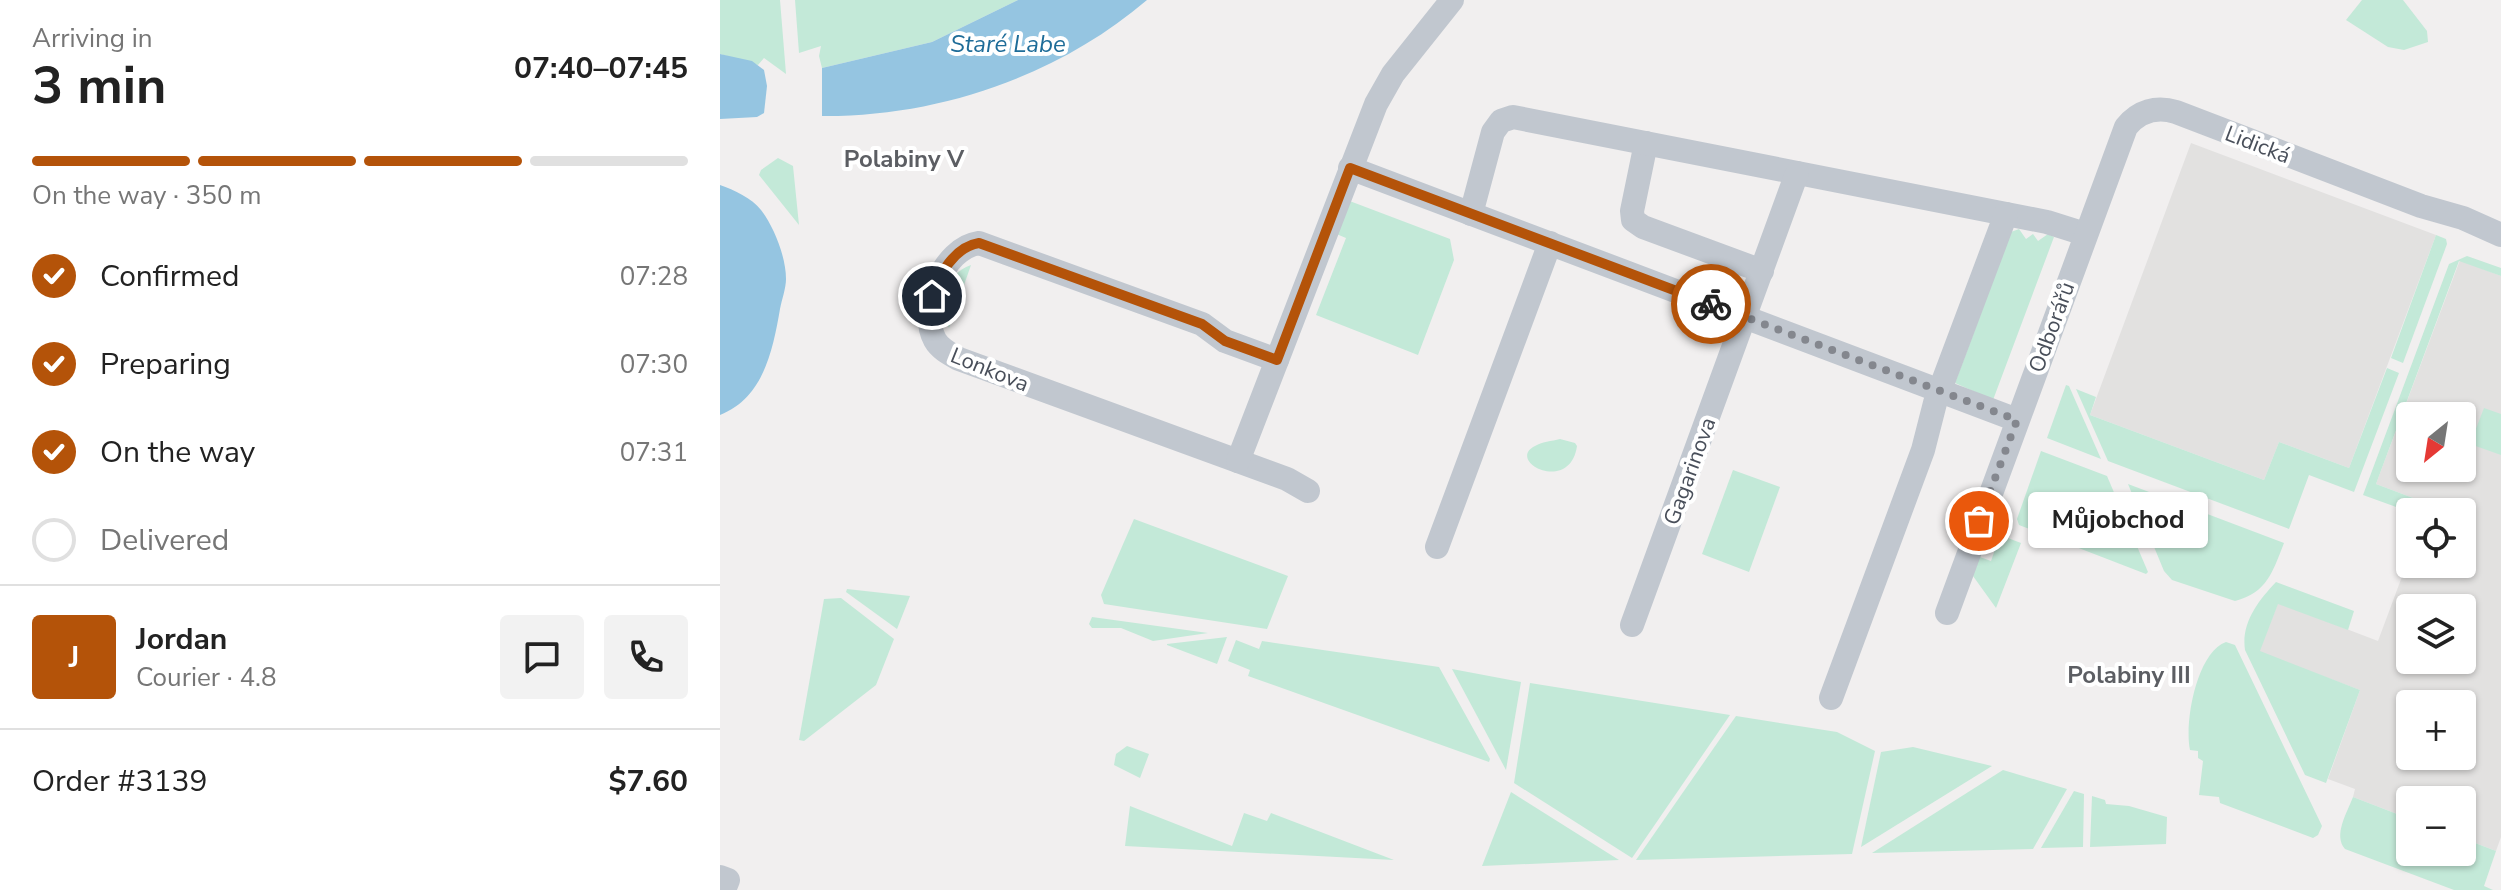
<!DOCTYPE html>
<meta charset="utf-8">
<style>
body{margin:0;font-family:"Nunito Sans",sans-serif;background:#f2f2f2;color:#222;height:100vh;display:flex;flex-direction:column;font-size:30px;white-space:nowrap}
*{box-sizing:border-box;margin:0}
p{font-size:26px;color:#767676}
.icon{flex:none;width:44px;height:44px;fill:none;stroke:currentColor;stroke-width:2;stroke-linecap:round;stroke-linejoin:round}
.map{position:relative;flex:1;overflow:hidden}
.drawer{display:flex;flex-direction:column;background:#fff;width:720px}
.drawer>*{flex:none}
.needle{width:52px;rotate:210deg}
.controls{position:absolute;left:1676px;top:402px;display:grid;gap:16px}
.controls a{display:grid;place-items:center;width:80px;height:80px;border-radius:8px;background:#fff;box-shadow:0 2px 6px #0004;font-size:40px}
.pin{position:absolute;display:grid;place-items:center;width:68px;height:68px;color:#fff;margin:-34px;border:4px solid #fff;border-radius:50%;box-shadow:0 2px 8px #0007}
.courier{position:absolute;display:grid;place-items:center;width:80px;height:80px;margin:-40px;border:6px solid #b45309;border-radius:50%;background:#fff;color:#222;box-shadow:0 2px 10px #0007}
.bubble{position:absolute;height:56px;border-radius:8px;background:#fff;box-shadow:0 2px 6px #0004;font-size:26px;font-weight:700;line-height:56px;text-align:center}
.overview em{font-style:normal;font-weight:700}
.overview div{display:flex;flex-direction:column-reverse}
.overview{display:flex;align-items:center;justify-content:space-between;height:136px;padding:0 32px}
h1{font-size:52px;font-weight:700;line-height:60px}
.bar{display:grid;grid-template-columns:repeat(4,1fr);gap:12px 8px;align-content:center;height:96px;padding:0 32px}
.bar i{height:10px;border-radius:6px;background:#e0e0e0}
.bar .active{background:#b45309}
.bar p{grid-column:span 4}
.line{display:flex;align-items:center;gap:20px;padding:0 32px;border-top:2px solid #e0e0e0}
.line div{flex:1}
.round{display:grid;place-items:center;flex:none;width:84px;height:84px;border-radius:8px;background:#f2f2f2}
ol{padding:0 32px;list-style:none}
li{display:flex;align-items:center;gap:24px;height:88px}
li p{margin-inline-start:auto}
li .icon{padding:8px;border-radius:50%;background:#b45309;color:#fff;stroke-width:4}
li:last-child{color:#767676}
li i{width:44px;height:44px;border:4px solid #e0e0e0;border-radius:50%}
main{display:flex;flex:1;min-height:0}
.map>svg:first-child{display:block}
.education{fill:#e2e1e0;fill-rule:evenodd}
.green{fill:#c3e9d8}
.water{fill:#95c5e1}
.lines{fill:none;stroke-linecap:round;stroke-linejoin:round}
.minor{stroke:#c1c7cf;stroke-width:24}
.done{stroke:#84878e;stroke-width:8;stroke-dasharray:0 14.4}
.route{stroke:#b45309;stroke-width:10}
.labels{text-anchor:middle;stroke-width:8;stroke-linejoin:round;paint-order:stroke}
.street-label{font-size:22px;fill:#494f5a;stroke:#fff}
.water-label{font-size:24px;font-style:italic;fill:#1e6c98;stroke:#fff}
.neighbourhood-label{font-size:24px;font-weight:bold;fill:#5c5e63;stroke:#fff}
</style>
<main>
<section class="drawer">
<div class="overview"><div><h1>3 min</h1><p>Arriving in</p></div><em>07:40–07:45</em></div>
<div class="bar"><i class="active"></i><i class="active"></i><i class="active"></i><i></i><p>On the way · 350 m</p></div>
<ol>
<li><svg class="icon" aria-label="check" viewBox="0 0 24 24"><path d="M5 12l5 5 9-10"/></svg>Confirmed<p>07:28</p></li>
<li><svg class="icon" aria-label="check" viewBox="0 0 24 24"><path d="M5 12l5 5 9-10"/></svg>Preparing<p>07:30</p></li>
<li><svg class="icon" aria-label="check" viewBox="0 0 24 24"><path d="M5 12l5 5 9-10"/></svg>On the way<p>07:31</p></li>
<li><i></i>Delivered</li>
</ol>
<div class="line" style="height:144px"><b class="round" style="background:#b45309;color:#fff">J</b><div><b>Jordan</b><p>Courier · 4.8</p></div><a class="round"><svg class="icon" aria-label="chat" viewBox="0 0 24 24"><path d="M4 5h16v11H9l-5 4z"/></svg></a><a class="round"><svg class="icon" aria-label="phone" viewBox="0 0 24 24"><path d="M5 4h4l2 5-3 2q2 4 5 5l2-3 5 2v4C11 20 4 13 5 4z"/></svg></a></div>
<div class="line" style="height:104px"><div>Order #3139</div><b>$7.60</b></div>
</section>
<div class="map">
<svg width="1781" height="890" viewBox="0 0 1781 890">
<rect width="100%" height="100%" fill="#f1efef"/>
<g class="education">
<path d="M1471 143 1716 235 1629 468 1559 442 1544 480 1370 415Z"/>
<path d="M1740 260 1781 276V837L1776 851 1742 838V800H1690V819L1633 797 1635 789 1608 779 1640 690 1539 652 1558 603 1658 641 1690 555V564H1742V512H1706L1709 504 1656 484ZM1690 416H1742V468H1690ZM1690 608H1742V660H1690ZM1690 704H1742V756H1690Z"/>
</g>
<g class="green">
<path d="M0 0H60L66 74 44 58 38 65 0 54Z"/>
<path d="M75 0H298L212 42 102 68 99 56 101 46 79 53Z"/>
<path d="M1642 0H1683L1707 31 1708 42 1684 50 1668 47 1626 20Z"/>
<path d="M58 158 73 166 79 225 39 175 41 170Z"/>
<path d="M627 200 730 239 734 260 698 355 596 315 626 238 614 233Z"/>
<path d="M1299 229 1306 239 1313 234 1318 241 1328 234 1334 237 1273 400 1235 383 1291 232Z"/>
<path d="M1716 235 1726 239 1727 244 1683 363 1671 358Z"/>
<path d="M1747 256 1781 268V276L1739 261 1656 484 1709 504 1706 512H1690L1643 495 1729 264Z"/>
<path d="M251 265 229 328C215 304 224 275 251 265Z"/>
<path d="M1667 368 1679 373 1634 492 1589 475 1569 529 1388 461 1356 389 1376 397 1370 415 1544 480 1559 442 1629 468Z"/>
<path d="M1346 385 1349 386 1381 459 1327 438Z"/>
<path d="M1764 408 1781 414V455L1750 444Z"/>
<path d="M840 439 855 443 857 446C850 495 785 461 815 446 821 442 832 441 840 439Z"/>
<path d="M1321 451 1387 476 1428 572 1426 574 1299 525 1297 519Z"/>
<path d="M1013 470 1060 487 1029 572 982 554Z"/>
<path d="M1408 484 1564 543C1553 571 1547 593 1515 601L1452 580 1444 571Z"/>
<path d="M414 519 568 576 547 629 384 604 381 595Z"/>
<path d="M1280 535 1301 543 1276 608 1253 576 1257 556 1271 561Z"/>
<path d="M1556 582 1634 611 1628 630 1558 604 1540 651 1640 690 1606 783 1585 775 1525 650C1521 623 1538 601 1556 582Z"/>
<path d="M127 589 190 596 177 629 126 592Z"/>
<path d="M121 598 174 639 156 685 84 741 79 740 104 599Z"/>
<path d="M372 617 488 633 433 641 401 628H372L369 624Z"/>
<path d="M507 637 497 664 447 645V644Z"/>
<path d="M516 640 539 649 542 641 719 667 770 759 769 762 528 676 530 670 508 661Z"/>
<path d="M1506 642 1515 645 1602 826 1598 835 1593 838 1500 803 1499 797 1479 795 1483 761 1478 758V751L1470 750C1464 722 1477 652 1506 642Z"/>
<path d="M732 669 801 682 786 770Z"/>
<path d="M810 683 1010 715 912 858 794 783Z"/>
<path d="M1016 716 1117 732 1155 751 1132 854 916 860Z"/>
<path d="M407 746 429 754 420 778 394 765 396 754Z"/>
<path d="M1193 747 1272 766 1141 847 1161 752Z"/>
<path d="M1283 770 1347 789 1313 849 1152 853Z"/>
<path d="M1354 791 1364 794 1363 847 1321 848Z"/>
<path d="M791 792 899 860 762 866Z"/>
<path d="M1372 796 1385 800 1386 804 1409 806 1447 817 1446 844 1370 847Z"/>
<path d="M1633 797 1690 819V852H1742V838L1776 851 1764 886 1773 890H1734L1625 849C1613 835 1627 813 1633 797Z"/>
<path d="M410 806 512 846 524 813 547 821 551 813 674 860 405 846Z"/>
</g>
<g class="water">
<path d="M298 0H427C338 76 218 117 102 116V68L212 42Z"/>
<path d="M0 54 32 61 44 70 47 86 44 113 37 117 0 119Z"/>
<path d="M0 185C14 190 32 198 41 210 54 227 66 257 66 279 66 288 62 299 60 309 53 349 44 398 0 415Z"/>
</g>
<g class="lines">
<g class="minor">
<path d="M926 143 912 211 913 220 923 227 1042 271"/>
<path d="M630 168 1297 420"/>
<path d="M751 214 773 132 781 121 793 117 1327 222 1365 234"/>
<path d="M557 360 505 341 482 324 259 243C223 248 198 309 215 340 220 349 230 354 239 359L567 479 588 491"/>
<path d="M518 461 656 104 673 74 732 0"/>
<path d="M717 547 830 243"/>
<path d="M1227 613 1406 127C1419 111 1436 106 1456 112L1701 206 1743 218 1781 235"/>
<path d="M912 625 1077 173"/>
<path d="M1111 698 1203 450 1215 403 1286 214"/>
<path d="M0 877 8 880 4 890"/>
</g>
</g>
<g class="lines">
<path class="done" d="M991 304 1297 420 1259 521"/>
<path class="route" d="M212 296C219 275 234 247 259 243L482 324 505 341 557 360 630 168 991 304"/>
</g>
<g class="labels">
<g class="street-label">
<text transform="translate(1538 144) rotate(21)" y="8">Lidická</text>
<text transform="translate(1331 327) rotate(-70)" y="8">Odborářů</text>
<text transform="translate(270 369) rotate(22)" y="8">Lonkova</text>
<text transform="translate(969 471) rotate(-70)" y="8">Gagarinova</text>
</g>
<g class="water-label">
<text x="288" y="52">Staré Labe</text>
</g>
<g class="neighbourhood-label">
<text x="184" y="167">Polabiny V</text>
<text x="1409" y="683">Polabiny III</text>
</g>
</g>
</svg>
<div class="controls">
<a><svg class="needle" viewBox="-14 -14 28 28"><path d="M0-13l5 13h-10z" fill="#e53935"/><path d="M0 13l5-13h-10z" fill="#767676"/></svg></a>
<a><svg class="icon" aria-label="locate" viewBox="0 0 24 24"><circle cx="12" cy="12" r="6"/><path d="M12 2v4M12 18v4M2 12h4M18 12h4"/></svg></a>
<a><svg class="icon" aria-label="layers" viewBox="0 0 24 24"><path d="M12 4l9 5-9 5-9-5zM3 14l9 5 9-5"/></svg></a>
<a>+</a>
<a>−</a>
</div>
<div class="pin" style="left:1259px;top:521px;background:#ea580c"><svg class="icon" aria-label="bag" viewBox="0 0 24 24"><path d="M5 8h14l-1 12H6zM9 8a3 3 0 0 1 6 0"/></svg></div>
<div class="pin" style="left:212px;top:296px;background:#1f2937"><svg class="icon" aria-label="home" viewBox="0 0 24 24"><path d="M3 11l9-7 9 7M6 9v11h12V9"/></svg></div>
<div class="courier" style="left:991px;top:304px"><svg class="icon" aria-label="bike" viewBox="0 0 24 24"><circle cx="6" cy="16" r="4"/><circle cx="18" cy="16" r="4"/><path d="M6 16l4-8h5l3 8M10 8l3 8H6M13 5h3"/></svg></div>
<div class="bubble" style="left:1308px;top:492px;width:180px">Můjobchod</div>
</div>
</main>
